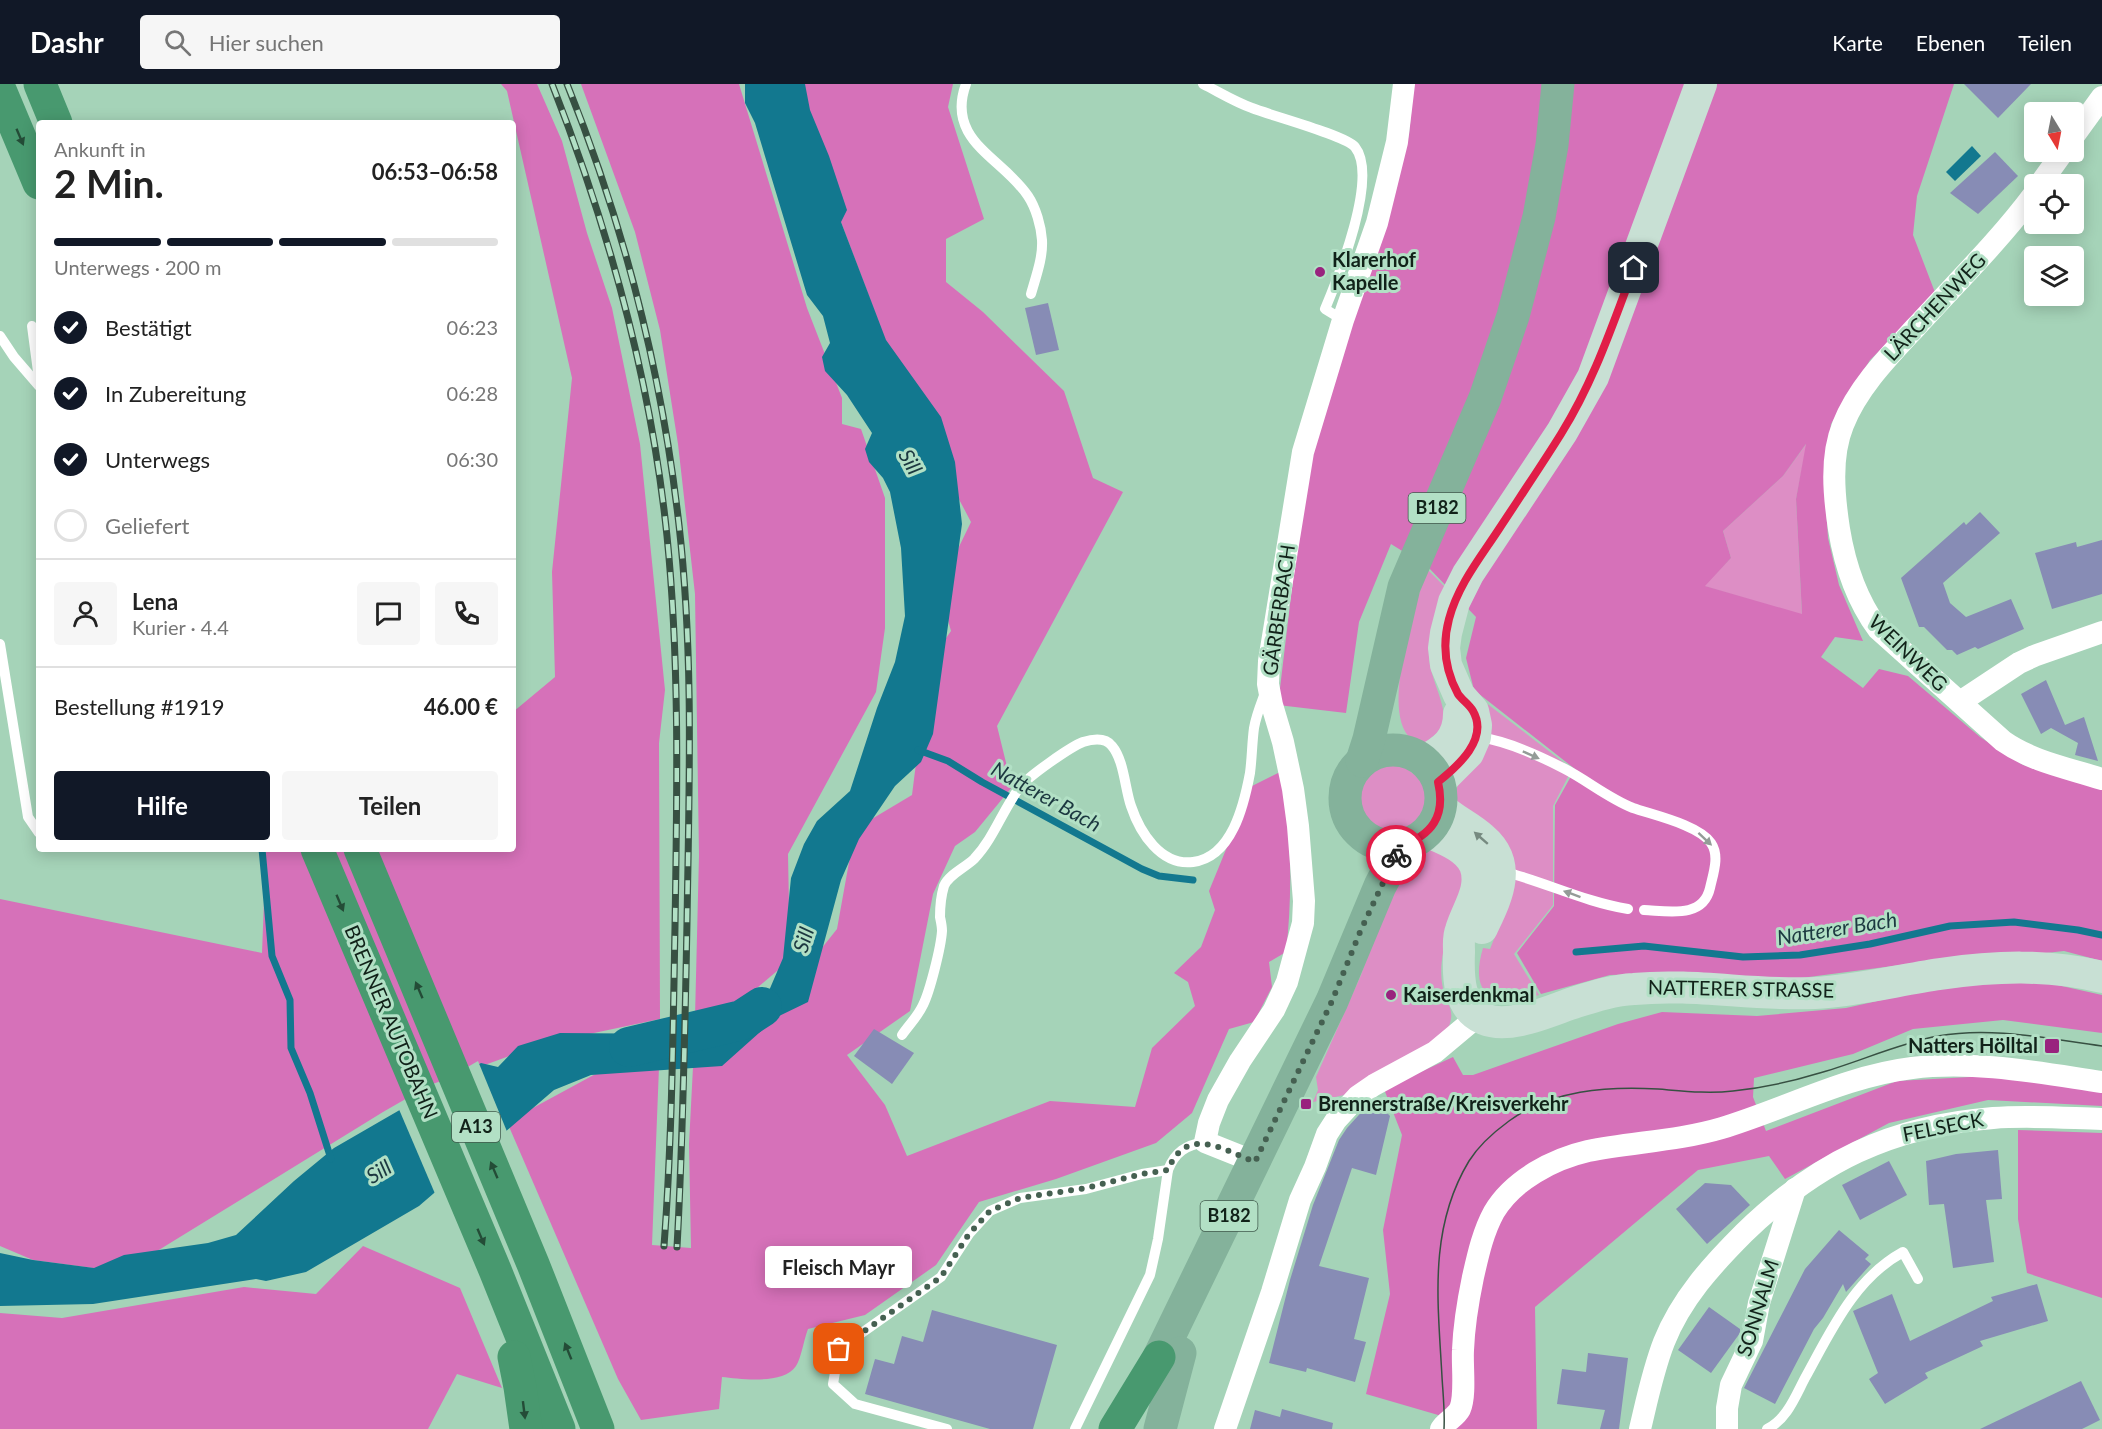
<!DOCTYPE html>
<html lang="de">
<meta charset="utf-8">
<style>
body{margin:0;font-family:Lato,sans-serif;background:#f6f6f6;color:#222;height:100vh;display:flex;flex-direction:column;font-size:22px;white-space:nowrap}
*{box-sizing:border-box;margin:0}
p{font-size:20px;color:#767676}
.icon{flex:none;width:33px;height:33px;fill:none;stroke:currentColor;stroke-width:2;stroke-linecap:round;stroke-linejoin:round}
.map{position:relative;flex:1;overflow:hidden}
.sheet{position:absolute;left:36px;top:36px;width:480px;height:732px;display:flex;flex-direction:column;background:#fff;border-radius:6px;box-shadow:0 3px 15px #0003}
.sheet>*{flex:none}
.needle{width:39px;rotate:170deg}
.controls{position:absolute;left:2024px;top:18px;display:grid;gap:12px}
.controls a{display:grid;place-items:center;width:60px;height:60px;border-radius:6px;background:#fff;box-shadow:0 3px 15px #0003;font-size:30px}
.pin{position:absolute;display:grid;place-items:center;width:51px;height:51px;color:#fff;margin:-26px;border-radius:12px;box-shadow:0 3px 9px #0006}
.courier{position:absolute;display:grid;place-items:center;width:60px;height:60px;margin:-30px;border:4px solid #e11d48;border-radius:50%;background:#fff;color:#222;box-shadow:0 2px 8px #0007}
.bubble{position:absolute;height:42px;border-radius:6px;background:#fff;box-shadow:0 3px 15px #0003;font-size:20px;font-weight:700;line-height:42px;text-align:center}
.headline em{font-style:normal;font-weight:700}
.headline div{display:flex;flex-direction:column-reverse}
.headline{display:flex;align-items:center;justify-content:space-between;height:102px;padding:0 18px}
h1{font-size:39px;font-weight:700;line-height:45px}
.bar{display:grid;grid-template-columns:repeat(4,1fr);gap:9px 6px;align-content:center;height:72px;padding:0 18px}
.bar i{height:8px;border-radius:4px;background:#e0e0e0}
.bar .on{background:#111827}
.bar p{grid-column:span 4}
.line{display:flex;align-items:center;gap:15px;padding:0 18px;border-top:2px solid #e0e0e0}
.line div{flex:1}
.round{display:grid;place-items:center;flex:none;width:63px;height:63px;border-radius:6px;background:#f6f6f6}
ol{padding:0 18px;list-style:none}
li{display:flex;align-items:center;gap:18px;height:66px}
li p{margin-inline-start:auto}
li .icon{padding:6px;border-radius:50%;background:#111827;color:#fff;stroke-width:4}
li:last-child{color:#767676}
li i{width:33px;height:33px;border:3px solid #e0e0e0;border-radius:50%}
.action{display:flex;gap:12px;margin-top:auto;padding:12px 18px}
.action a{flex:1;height:69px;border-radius:6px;background:#111827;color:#fff;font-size:24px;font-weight:700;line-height:69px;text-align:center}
.action a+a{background:#f6f6f6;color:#222}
header{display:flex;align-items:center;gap:36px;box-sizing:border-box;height:84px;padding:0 30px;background:#111827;color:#fff}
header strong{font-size:28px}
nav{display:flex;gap:33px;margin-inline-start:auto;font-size:21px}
.search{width:420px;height:54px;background:#f6f6f6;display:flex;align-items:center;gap:15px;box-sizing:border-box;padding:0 21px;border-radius:6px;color:#767676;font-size:22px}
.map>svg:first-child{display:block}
.green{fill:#dd8ec5}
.forest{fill:#d671b9;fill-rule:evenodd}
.water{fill:#12788f}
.pier{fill:#a5d3b8}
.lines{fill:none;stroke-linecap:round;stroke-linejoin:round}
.stream{stroke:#12788f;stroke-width:7}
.river{stroke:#12788f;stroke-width:40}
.building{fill:#878cb5}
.lane{stroke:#fff;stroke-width:10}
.street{stroke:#fff;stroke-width:22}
.secondary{stroke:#c8e0d4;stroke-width:32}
.primary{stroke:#84b29b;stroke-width:33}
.highway{stroke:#48996f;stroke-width:33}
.tram{stroke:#375042;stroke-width:1.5}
.rail-casing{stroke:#375042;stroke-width:7}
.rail{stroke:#b2e0c5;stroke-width:4.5;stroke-dasharray:14;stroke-linecap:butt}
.oneway{fill:#244c37}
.oneway2{fill:#949c98}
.oneway3{fill:#768a80}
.done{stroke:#456051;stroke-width:6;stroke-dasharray:0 10.8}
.route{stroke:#e11d48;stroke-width:8}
.poi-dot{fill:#99237e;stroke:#b2e0c5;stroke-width:2}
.labels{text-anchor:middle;stroke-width:6;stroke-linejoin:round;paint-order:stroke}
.shield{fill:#b2e0c5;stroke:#415b4d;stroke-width:1.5}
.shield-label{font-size:18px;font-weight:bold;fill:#112219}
.poi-label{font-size:20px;font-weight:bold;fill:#112219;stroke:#b2e0c5;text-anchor:start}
.street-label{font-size:20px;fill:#112219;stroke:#b2e0c5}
.water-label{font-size:21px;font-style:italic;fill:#1c3840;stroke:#b2e0c5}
</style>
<header>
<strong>Dashr</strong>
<div class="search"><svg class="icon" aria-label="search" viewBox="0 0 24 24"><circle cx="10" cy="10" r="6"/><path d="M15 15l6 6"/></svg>Hier suchen</div>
<nav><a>Karte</a><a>Ebenen</a><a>Teilen</a></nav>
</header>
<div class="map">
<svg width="2102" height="1345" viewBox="0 0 2102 1345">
<rect width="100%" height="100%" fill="#a5d3b8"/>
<g class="green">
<path d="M1807 359 1796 415 1802 531 1704 502 1731 474 1723 447 1783 392Z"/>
<path d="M1427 485 1445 503C1438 527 1426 555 1430 581 1434 602 1447 623 1444 644L1423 660C1371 651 1417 516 1427 485Z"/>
<path d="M1481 615 1572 685 1553 722V821L1514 870 1539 911C1496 923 1468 915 1483 864L1490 865 1500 840 1456 714C1455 694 1468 694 1478 680 1484 670 1487 655 1492 644Z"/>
<circle cx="1392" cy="712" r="36"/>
<path d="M1424 765C1446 765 1455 777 1466 795 1457 825 1437 868 1442 899 1446 924 1459 924 1445 951L1353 1009 1313 1018 1318 1006 1316 993 1361 891 1396 792 1413 769Z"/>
</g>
<g class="forest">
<path d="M501 0H537L562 57 587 149 612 224 640 360 665 606 659 659 660 935 542 960 430 1001 383 1028 123 1188 33 1176 0 1162V815L262 869 266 765H513V628L555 593 552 488 572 294 507 7Z"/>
<path d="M581 0H739L807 224 842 314V340L861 345 885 414V544L876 608 788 770 790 876 717 938 695 933 699 771 695 510 678 360 660 246 635 148Z"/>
<path d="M796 0H953L948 23 984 135 946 155V198L983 228 1064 307 1093 394 1123 408 997 642 1012 703 975 748 955 762 933 810 910 927 847 971 885 1021 907 1072 1050 1017 1135 1023 1152 964 1195 922 1188 898 1174 889 1201 863 1215 826 1209 807 1252 702 1282 687C1291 747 1293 808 1286 868L1269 878 1272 903 1254 938 1229 945 1192 1029 1156 1059 1056 1095 979 1118 936 1181 865 1231 808 1245C804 1255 801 1275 796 1282 783 1301 741 1295 722 1293L719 1325 641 1336 618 1295 507 1038 601 987 659 983 652 1161 691 1164 689 1060 693 983 771 928 837 845 855 745 912 711 920 648 909 607 951 547 939 504 971 438 923 347 891 271 809 53Z"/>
<path d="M1414 0H1954L1917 112 1913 151 1936 211 1870 276 1831 340 1824 394 1828 454 1839 501 1863 557 1835 553 1821 573 1863 604 1879 585 1908 592 1980 653 2023 681 2077 694 2102 704V877L2064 867 1982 876 1908 880 1786 896 1678 889 1610 891 1541 910 1517 869 1554 822 1555 721 1575 685 1474 606 1466 574 1476 533 1428 483 1391 460 1359 538 1346 629 1278 621 1305 395 1409 51ZM1806 360 1796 415 1802 530 1705 502 1731 474 1723 447 1783 392Z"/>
<path d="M2035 896 2102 911V949L2003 936 1913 945 1853 970 1754 994 1753 1013 1766 1047 1897 997 1988 992 2102 1004V1022L1988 1016 1889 1039 1785 1095 1769 1072 1698 1086 1535 1223 1537 1345H1446L1445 1333 1366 1310 1390 1210 1383 1146 1402 1051 1384 1005 1453 973 1463 991H1473L1618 940 1662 928 1757 932 1846 924 1940 903Z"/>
<path d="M2018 1046 2102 1049V1214L2027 1189 2018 1135Z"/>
<path d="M363 1162 460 1204 502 1304 457 1290 428 1345H0V1229L62 1234 244 1203 316 1210Z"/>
</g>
<g class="water">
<path d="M745 0H805L810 26 829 72 847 126 841 138 886 256 941 333 955 378 962 440 933 650 921 678 895 702 859 755 841 796 808 918 777 933 722 982 591 991 554 1006 419 1122 306 1188 266 1197 256 1195 93 1220 0 1222V1169L33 1176 94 1184 124 1171 208 1159 236 1151 294 1097 334 1064 481 979 498 983 518 962 560 949 693 950 737 933 768 909 783 874 791 794 804 760 817 737 850 707 877 624 895 578 905 532 901 464 890 408 883 394 869 378 865 365 872 349 847 311 825 287 822 273 830 259 823 232 807 211 755 39 745 19Z"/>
<path d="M1972 62 1981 72 1955 97 1946 88Z"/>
</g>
<path class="pier" d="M478 977 508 1050 436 1112 398 1023Z"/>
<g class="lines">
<g class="stream">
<path d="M918 666 948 677 982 698 1142 785 1159 792 1193 796"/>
<path d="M262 765 272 872 290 916 291 964 310 1009 331 1075"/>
<path d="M1576 868 1644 862 1743 873 1800 871 1870 860 1950 842 2014 838 2078 846 2102 851"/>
</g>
<path class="river" d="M629 963 742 936 762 923"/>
</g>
<g class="building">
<path d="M1964 0H2031L1998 34Z"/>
<path d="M1995 68 2018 92 1978 130 1950 109Z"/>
<path d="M1048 219 1059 266 1036 271 1025 224Z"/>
<path d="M1980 428 2000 449 1943 499 1950 519 1966 533 2011 515 2024 545 1978 565 1975 563 1957 571 1952 566H1947L1924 543H1919L1901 494 1964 438 1966 441Z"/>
<path d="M2102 456V510L2052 525 2035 469 2076 458 2077 463Z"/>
<path d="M2046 596 2065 641 2084 633 2098 677 2075 671 2078 659 2051 644 2041 650 2021 610Z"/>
<path d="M874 945 914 969 892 1000 854 972Z"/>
<path d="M1375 1016 1390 1032 1376 1091 1352 1084 1319 1182 1369 1194 1354 1255 1366 1258 1355 1298 1307 1284 1306 1288 1269 1279 1290 1196 1313 1121 1339 1056 1347 1044 1367 1022Z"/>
<path d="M1998 1066 2002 1115 1986 1116 1994 1178 1953 1184 1944 1120 1929 1121 1926 1077 1956 1070Z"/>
<path d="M1889 1077 1907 1111 1860 1136 1842 1101Z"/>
<path d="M1705 1099 1731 1101 1750 1121 1707 1160 1676 1125Z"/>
<path d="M1839 1146 1869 1171 1865 1175 1871 1180 1846 1208 1843 1200 1823 1234 1814 1245 1775 1320 1744 1304 1805 1185Z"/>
<path d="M2037 1200 2048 1237 1980 1257 1983 1262 1925 1289 1928 1294 1885 1320 1869 1295 1878 1289 1853 1227 1892 1210 1910 1257 1993 1217 1991 1213Z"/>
<path d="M1709 1223 1740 1245V1249L1711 1289 1678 1266Z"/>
<path d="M932 1226 1057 1261 1033 1345H990L865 1310 875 1275 894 1280 902 1252 923 1258Z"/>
<path d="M1588 1269 1628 1274 1619 1345H1600L1605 1326 1557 1320 1562 1285 1586 1288Z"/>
<path d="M2081 1297 2100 1336 2082 1345H1980Z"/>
<path d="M1282 1325 1333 1339 1332 1345H1250L1255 1326 1280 1333Z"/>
</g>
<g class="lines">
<g class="lane">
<path d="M966 0C945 57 1003 74 1028 112 1036 124 1041 142 1042 156 1043 174 1036 192 1031 210"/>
<path d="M1203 0C1219 8 1235 18 1252 24 1272 32 1345 51 1355 63 1379 93 1338 194 1325 225L1343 236"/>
<path d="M32 242 39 295"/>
<path d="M0 252 14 273 39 302"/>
<path d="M0 560 28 733 39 749"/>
<path d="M1479 653C1506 657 1540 672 1565 685 1588 697 1608 714 1633 724 1653 731 1699 741 1711 759 1720 772 1713 790 1710 804 1703 835 1668 827 1644 826"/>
<path d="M1502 787C1545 798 1585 818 1628 825"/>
<path d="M902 951C909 941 918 932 923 921 930 907 941 863 942 847 942 842 941 838 940 833 940 823 941 812 944 802 948 791 966 783 974 775 994 754 1003 725 1020 703 1029 692 1070 663 1083 658 1093 655 1105 653 1112 662 1124 676 1125 705 1131 722 1140 749 1161 782 1193 778 1232 773 1244 721 1250 689 1252 674 1252 659 1254 644 1256 632 1261 620 1265 609"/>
<path d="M947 1345 855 1320 833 1300 839 1265 941 1193 969 1150 990 1127 1020 1114 1086 1105 1142 1090 1168 1086"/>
<path d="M1075 1345 1150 1191 1158 1155 1168 1086C1175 1068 1186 1061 1205 1058"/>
<path d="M1767 1345C1787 1335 1795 1313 1805 1294 1831 1247 1854 1195 1903 1168L1918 1195"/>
</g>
<g class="street">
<path d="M2073 53 2102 13"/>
<path d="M2040 100 2063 68"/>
<path d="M2034 110C1999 157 1956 199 1916 243 1889 272 1858 303 1843 341 1830 373 1834 412 1839 445 1845 482 1856 515 1878 545L2003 657C2033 678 2068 684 2102 695"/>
<path d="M1960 618 2019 579 2034 572 2102 548"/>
<path d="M1255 1078 1205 1058 1209 1039 1218 1016 1240 977 1274 926 1287 898 1303 839 1304 817 1298 742 1293 705 1283 658 1272 621 1268 600 1269 577 1303 368 1343 236 1377 139 1397 58 1404 0"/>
<path d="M1225 1345 1272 1208 1300 1116 1315 1083 1327 1050 1336 1036 1358 1012 1374 1001 1435 968 1478 932"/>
<path d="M1441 1345C1446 1337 1456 1333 1460 1325 1466 1311 1462 1282 1463 1266 1464 1241 1468 1217 1473 1193 1478 1171 1483 1148 1494 1128 1513 1096 1553 1075 1588 1067 1632 1058 1678 1057 1722 1044 1785 1025 1846 992 1912 984 1975 976 2040 989 2102 998"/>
<path d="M1640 1345C1647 1316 1653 1286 1664 1258 1681 1215 1712 1181 1744 1149 1817 1078 1891 1042 1993 1034 2029 1031 2066 1034 2102 1035"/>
<path d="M1727 1345V1324L1731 1301 1752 1257 1759 1219 1795 1105"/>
</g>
<g class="secondary">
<path d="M1423 677C1444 667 1459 655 1459 630"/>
<path d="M1439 698 1468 669 1475 653 1476 641 1473 627 1459 611 1446 581 1444 564 1446 549 1454 518 1468 490 1562 348 1593 293 1701 0"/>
<path d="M1440 723C1453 736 1469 742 1482 754 1514 781 1496 814 1482 844"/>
<path d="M1428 748C1444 755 1467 763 1475 781 1484 805 1467 825 1461 846 1458 853 1459 861 1459 868 1458 892 1458 924 1484 935 1510 946 1551 926 1576 918 1595 912 1614 906 1634 905 1694 899 1754 912 1815 909 1857 907 1898 896 1940 890 1995 882 2048 880 2102 893"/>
</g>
<g class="primary">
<circle cx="1393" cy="714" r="48"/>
<path d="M1362 677 1369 655 1404 503 1485 314 1513 232 1539 133 1552 61 1558 0"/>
<path d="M1149 1301 1159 1273 1332 917 1380 802 1401 762"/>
<path d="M1160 1345 1180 1269"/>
</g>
<g class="highway">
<path d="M40 0 56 39"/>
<path d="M0 6 39 99"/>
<path d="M317 765 495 1186 559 1345"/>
<path d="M360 765 533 1180 598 1345"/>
<path d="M514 1273 520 1303 526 1345"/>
<path d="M1115 1345 1159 1273"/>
</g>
<path class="tram" d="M1444 1345C1445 1328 1443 1310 1442 1293 1438 1218 1428 1145 1469 1077 1479 1061 1494 1048 1509 1037 1552 1006 1606 1002 1658 1005 1683 1007 1708 1010 1733 1007 1761 1004 1790 998 1816 990 1857 979 1896 960 1938 952 1992 942 2048 955 2102 962"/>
<defs>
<g id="rail">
<path d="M552 0C609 145 651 297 667 452 680 582 677 713 675 843 673 949 672 1056 664 1162"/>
<path d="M567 0C624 141 662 290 679 441 694 573 689 705 687 838 685 946 683 1055 677 1163"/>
</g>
</defs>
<use href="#rail" class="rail-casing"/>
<use href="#rail" class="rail"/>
</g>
<defs><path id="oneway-solid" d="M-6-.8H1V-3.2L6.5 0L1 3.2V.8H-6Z" transform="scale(1.5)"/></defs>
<g class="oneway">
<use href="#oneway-solid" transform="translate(20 53) rotate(67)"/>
<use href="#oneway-solid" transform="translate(340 819) rotate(67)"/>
<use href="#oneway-solid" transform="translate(419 906) rotate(-113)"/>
<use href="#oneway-solid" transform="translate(494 1086) rotate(-113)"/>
<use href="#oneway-solid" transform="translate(481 1153) rotate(67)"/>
<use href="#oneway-solid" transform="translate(568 1267) rotate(-112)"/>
<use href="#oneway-solid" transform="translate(524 1326) rotate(83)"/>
</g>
<g class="oneway2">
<use href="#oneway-solid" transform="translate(1531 671) rotate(24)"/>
<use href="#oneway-solid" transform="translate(1705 755) rotate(43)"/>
<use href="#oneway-solid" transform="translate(1572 810) rotate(-160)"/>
</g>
<use class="oneway3" href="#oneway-solid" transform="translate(1481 754) rotate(-139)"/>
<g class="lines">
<path class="done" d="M839 1265 941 1193 969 1150 990 1127 1020 1114 1086 1104 1142 1090 1168 1086C1186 1041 1222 1065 1255 1078L1332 917 1360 848 1396 771"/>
<path class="route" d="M1396 771 1401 762C1432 751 1446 732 1438 698 1458 682 1489 655 1473 627 1469 620 1462 616 1458 610 1445 586 1442 561 1449 535 1458 501 1480 474 1499 445 1520 413 1541 382 1561 350 1594 297 1612 242 1634 184"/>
</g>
<g class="poi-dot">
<circle cx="1320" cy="188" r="6"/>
<circle cx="1391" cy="911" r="6"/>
<rect x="2044" y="954" width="16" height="16" rx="3"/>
<rect x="1300" y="1014" width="12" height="12" rx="3"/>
</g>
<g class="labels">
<g class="shield">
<rect x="1408.5" y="409" width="57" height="30" rx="4.5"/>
<rect x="452" y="1028" width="48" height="30" rx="4.5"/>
<rect x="1200.5" y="1117" width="57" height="30" rx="4.5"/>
</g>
<g class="shield-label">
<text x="1437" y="430">B182</text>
<text x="476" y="1049">A13</text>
<text x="1229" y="1138">B182</text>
</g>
<g class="poi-label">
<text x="1332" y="183">Klarerhof<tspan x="1332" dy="23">Kapelle</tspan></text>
<text x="1403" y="918">Kaiserdenkmal</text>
<text x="2038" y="969" text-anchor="end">Natters Hölltal</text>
<text x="1318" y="1027">Brennerstraße/Kreisverkehr</text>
</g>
<g class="street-label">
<text transform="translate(1935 223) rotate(-47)" y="7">LÄRCHENWEG</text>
<text transform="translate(1279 526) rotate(-82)" y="7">GÄRBERBACH</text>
<text transform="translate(1908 569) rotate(44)" y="7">WEINWEG</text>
<text transform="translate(1741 905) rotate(1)" y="7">NATTERER STRASSE</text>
<text transform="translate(391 938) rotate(67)" y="7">BRENNER AUTOBAHN</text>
<text transform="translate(1943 1043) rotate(-11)" y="7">FELSECK</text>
<text transform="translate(1758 1224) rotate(-73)" y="7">SONNALM</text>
</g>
<g class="water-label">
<text transform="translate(910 378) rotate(61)" y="7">Sill</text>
<text transform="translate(1046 713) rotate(29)" y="7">Natterer Bach</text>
<text transform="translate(1837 845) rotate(-9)" y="7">Natterer Bach</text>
<text transform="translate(804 856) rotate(-72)" y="7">Sill</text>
<text transform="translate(379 1088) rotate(-31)" y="7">Sill</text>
</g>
</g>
</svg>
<div class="controls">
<a><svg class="needle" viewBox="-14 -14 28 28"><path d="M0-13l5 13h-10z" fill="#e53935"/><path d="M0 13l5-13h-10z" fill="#767676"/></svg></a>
<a><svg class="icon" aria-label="locate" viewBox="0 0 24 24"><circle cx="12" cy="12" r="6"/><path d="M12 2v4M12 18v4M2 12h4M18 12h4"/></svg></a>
<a><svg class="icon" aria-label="layers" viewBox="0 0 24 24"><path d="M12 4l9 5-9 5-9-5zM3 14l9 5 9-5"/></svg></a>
</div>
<div class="pin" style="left:839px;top:1265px;background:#ea580c"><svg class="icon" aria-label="bag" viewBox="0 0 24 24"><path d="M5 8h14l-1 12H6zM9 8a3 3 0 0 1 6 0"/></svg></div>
<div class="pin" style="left:1634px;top:184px;background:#1f2937"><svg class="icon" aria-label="home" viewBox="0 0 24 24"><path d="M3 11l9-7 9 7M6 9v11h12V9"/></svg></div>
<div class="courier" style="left:1396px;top:771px"><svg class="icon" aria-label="bike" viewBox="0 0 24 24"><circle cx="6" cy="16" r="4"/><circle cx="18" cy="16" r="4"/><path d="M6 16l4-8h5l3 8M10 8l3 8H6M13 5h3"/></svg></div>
<div class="bubble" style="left:765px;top:1162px;width:147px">Fleisch Mayr</div>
<section class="sheet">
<div class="headline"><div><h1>2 Min.</h1><p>Ankunft in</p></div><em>06:53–06:58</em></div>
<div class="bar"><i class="on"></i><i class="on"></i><i class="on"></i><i></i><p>Unterwegs · 200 m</p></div>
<ol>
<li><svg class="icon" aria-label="check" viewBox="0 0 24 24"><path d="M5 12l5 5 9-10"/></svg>Bestätigt<p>06:23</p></li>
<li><svg class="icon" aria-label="check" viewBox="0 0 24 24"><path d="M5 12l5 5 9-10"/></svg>In Zubereitung<p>06:28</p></li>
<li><svg class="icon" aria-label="check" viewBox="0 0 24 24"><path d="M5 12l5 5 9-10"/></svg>Unterwegs<p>06:30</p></li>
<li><i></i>Geliefert</li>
</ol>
<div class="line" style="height:108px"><a class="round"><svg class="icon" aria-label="person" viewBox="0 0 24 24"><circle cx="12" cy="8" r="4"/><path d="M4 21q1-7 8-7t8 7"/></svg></a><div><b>Lena</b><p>Kurier · 4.4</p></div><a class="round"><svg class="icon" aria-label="chat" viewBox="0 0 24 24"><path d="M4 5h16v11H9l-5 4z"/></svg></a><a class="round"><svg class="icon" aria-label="phone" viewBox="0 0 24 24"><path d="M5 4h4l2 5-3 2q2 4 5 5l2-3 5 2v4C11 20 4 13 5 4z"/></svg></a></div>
<div class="line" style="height:78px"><div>Bestellung #1919</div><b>46.00 €</b></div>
<div class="action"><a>Hilfe</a><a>Teilen</a></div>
</section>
</div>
